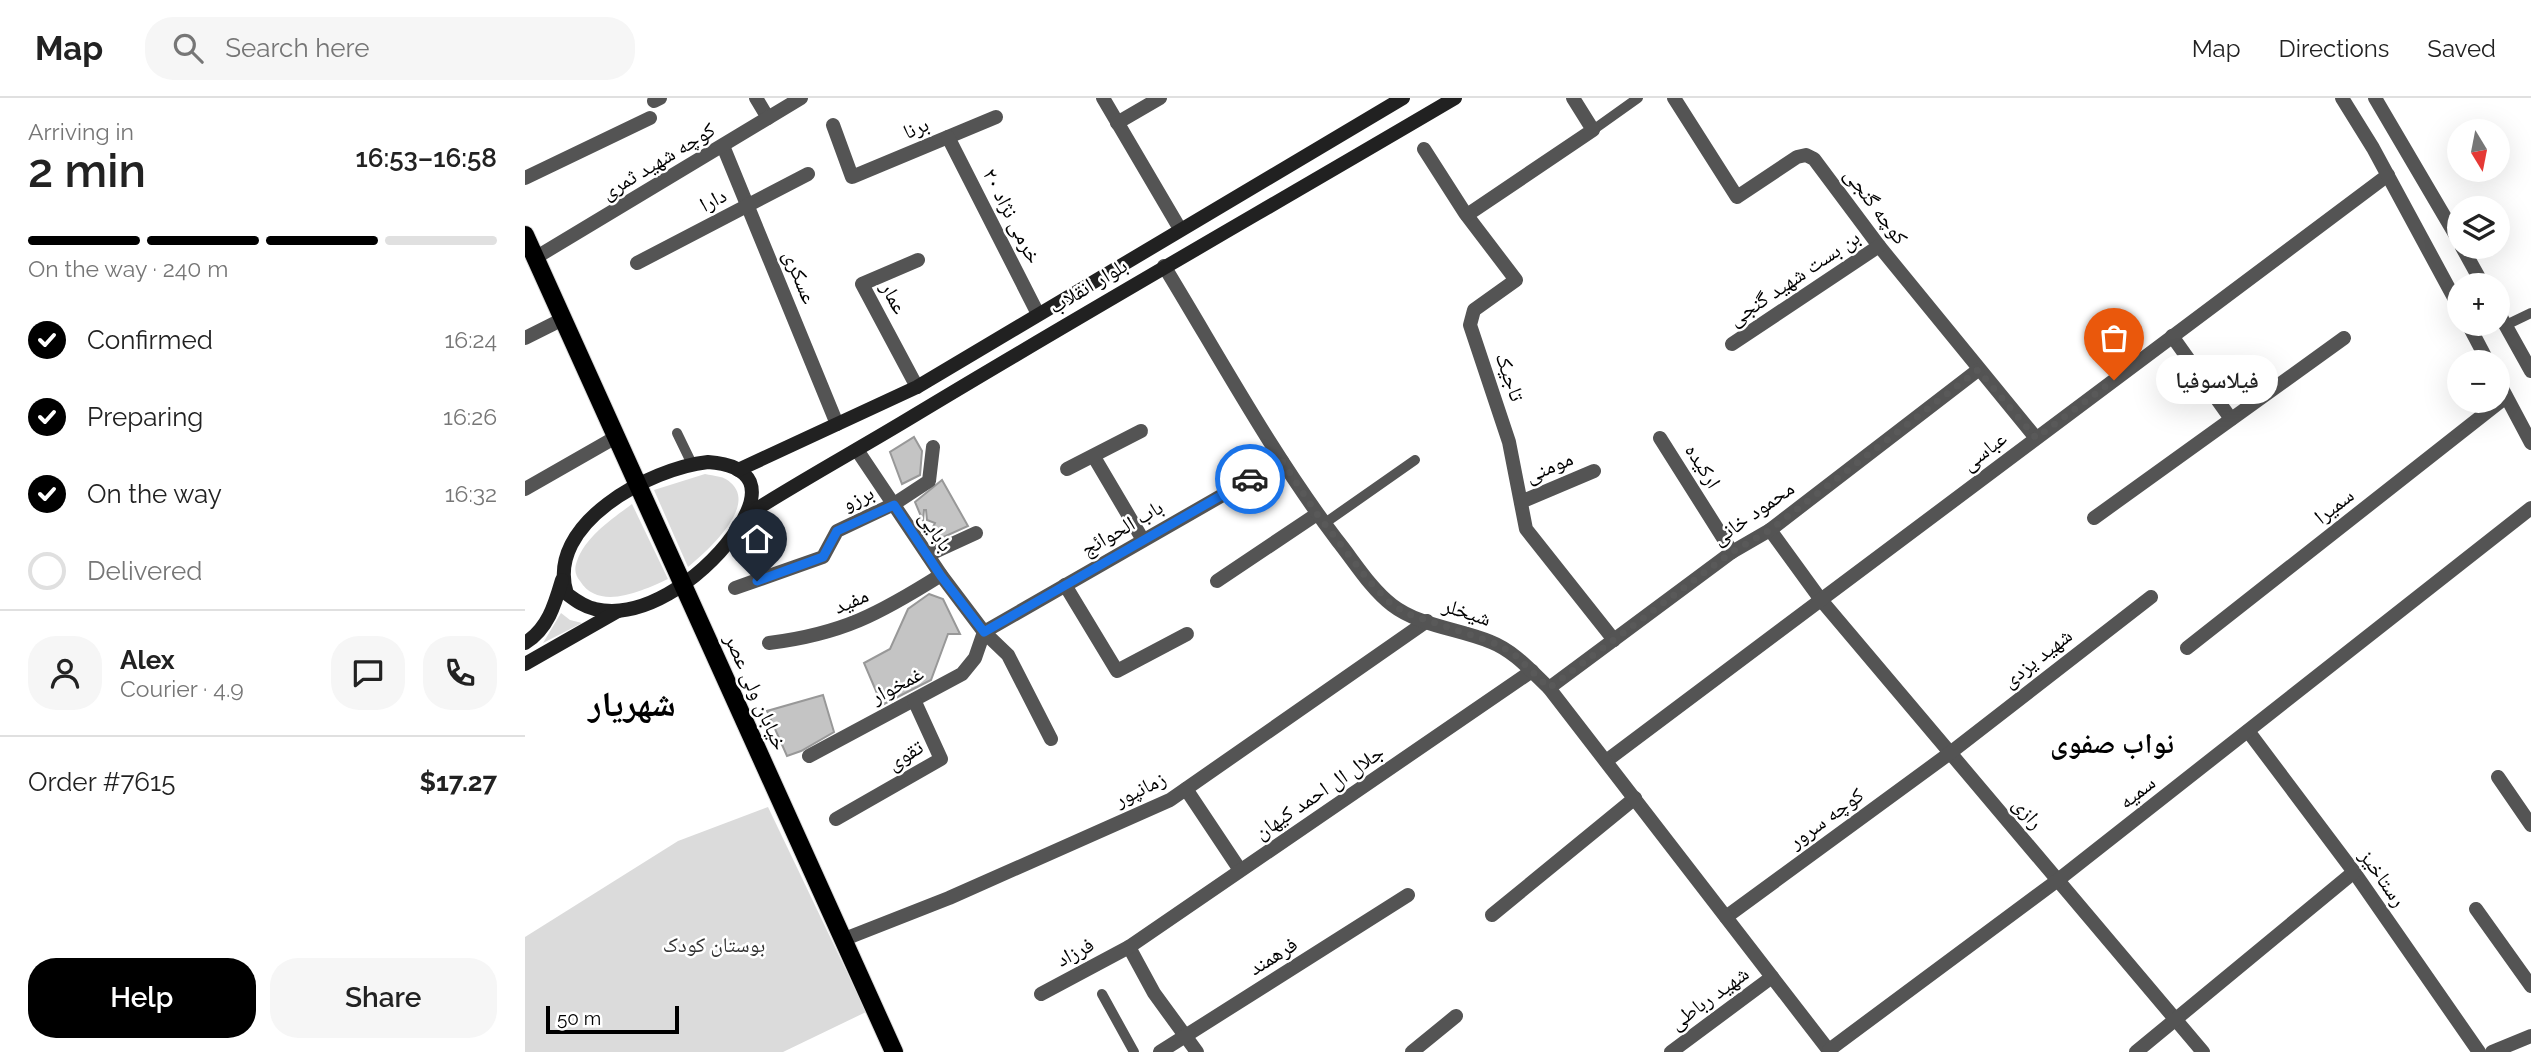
<!DOCTYPE html>
<meta charset="utf-8">
<style>
body{margin:0;font-family:Raleway,"Noto Naskh Arabic",sans-serif;background:#f6f6f6;color:#222;height:100vh;display:flex;flex-direction:column;font-size:26px;white-space:nowrap}
*{box-sizing:border-box;margin:0}
p{font-size:23px;color:#767676}
.icon{flex:none;width:38px;height:38px;fill:none;stroke:currentColor;stroke-width:2;stroke-linecap:round;stroke-linejoin:round}
.map{position:relative;flex:1;overflow:hidden}
.sheet{display:flex;flex-direction:column;background:#fff;width:525px}
.sheet>*{flex:none}
.needle{width:46px;rotate:170deg}
.tools{position:absolute;left:1922px;top:21px;display:grid;gap:14px}
.tools a{display:grid;place-items:center;width:63px;height:63px;border-radius:50%;background:#fff;box-shadow:0 7px 28px #0002;font-size:35px}
.scale{position:absolute;left:21px;bottom:18px;width:133px;box-sizing:border-box;padding-left:7px;border:4px solid #000;border-top:0;font-size:19px;line-height:24px;white-space:nowrap;color:#000;-webkit-text-stroke:5px #fff;paint-order:stroke}
.pin{position:absolute;display:grid;place-items:center;width:60px;height:60px;color:#fff;margin:-72px -30px;border-radius:50% 50% 50% 0;rotate:-45deg;box-shadow:0 0 7px #0007}
.pin .icon{rotate:45deg}
.courier{position:absolute;display:grid;place-items:center;width:70px;height:70px;margin:-35px;border:5px solid #1a73e8;border-radius:50%;background:#fff;color:#222;box-shadow:0 2px 9px #0007}
.bubble{position:absolute;height:49px;border-radius:24px;background:#fff;box-shadow:0 7px 28px #0002;font-size:23px;font-weight:600;line-height:49px;text-align:center}
.head em{font-style:normal;font-weight:600}
.head div{display:flex;flex-direction:column-reverse}
.head{display:flex;align-items:center;justify-content:space-between;height:119px;padding:0 28px}
h1{font-size:46px;font-weight:600;line-height:52px}
.bar{display:grid;grid-template-columns:repeat(4,1fr);gap:10px 7px;align-content:center;height:84px;padding:0 28px}
.bar i{height:9px;border-radius:5px;background:#e0e0e0}
.bar .on{background:#000}
.bar p{grid-column:span 4}
.line{display:flex;align-items:center;gap:18px;padding:0 28px;border-top:2px solid #e0e0e0}
.line div{flex:1}
.round{display:grid;place-items:center;flex:none;width:74px;height:74px;border-radius:28px;background:#f6f6f6}
ol{padding:0 28px;list-style:none}
li{display:flex;align-items:center;gap:21px;height:77px}
li p{margin-inline-start:auto}
li .icon{padding:7px;border-radius:50%;background:#000;color:#fff;stroke-width:4}
li:last-child{color:#767676}
li i{width:38px;height:38px;border:4px solid #e0e0e0;border-radius:50%}
.cta{display:flex;gap:14px;margin-top:auto;padding:14px 28px}
.cta a{flex:1;height:80px;border-radius:28px;background:#000;color:#fff;font-size:28px;font-weight:600;line-height:80px;text-align:center}
.cta a+a{background:#f6f6f6;color:#222}
header{display:flex;align-items:center;gap:42px;box-sizing:border-box;height:98px;padding:0 35px;background:#fff;border-bottom:2px solid #e0e0e0}
header strong{font-size:33px}
nav{display:flex;gap:38px;margin-inline-start:auto;font-size:24px}
.search{width:490px;height:63px;background:#f6f6f6;display:flex;align-items:center;gap:18px;box-sizing:border-box;padding:0 24px;border-radius:28px;color:#767676;font-size:26px}
main{display:flex;flex:1;min-height:0}
.map>svg:first-child{display:block}
.green{fill:#dbdbdb}
.building{fill:#c4c4c4;stroke:#989898;stroke-width:2}
.lines{fill:none;stroke-linecap:round;stroke-linejoin:round}
.primary-casing{stroke:#dbdbdb;stroke-width:20}
.service{stroke:#545454;stroke-width:10}
.minor{stroke:#545454;stroke-width:14}
.tertiary{stroke:#545454;stroke-width:14}
.secondary{stroke:#212121;stroke-width:14}
.primary{stroke:#000;stroke-width:18}
.done{stroke:#595959;stroke-width:7;stroke-dasharray:0 12.6}
.route{stroke:#1a73e8;stroke-width:9}
.labels{text-anchor:middle;stroke-width:5;stroke-linejoin:round;paint-order:stroke}
.street-label{font-size:21px;fill:#000;stroke:#fff}
.park-label{font-size:21px;fill:#323232;stroke:#fff}
.district-label{font-size:28px;font-weight:bold;fill:#000;stroke:#fff}
.town-label{font-size:35px;font-weight:bold;fill:#000;stroke:#fff}
</style>
<header>
<strong>Map</strong>
<div class="search"><svg class="icon" aria-label="search" viewBox="0 0 24 24"><circle cx="10" cy="10" r="6"/><path d="M15 15l6 6"/></svg>Search here</div>
<nav><a>Map</a><a>Directions</a><a>Saved</a></nav>
</header>
<main>
<section class="sheet">
<div class="head"><div><h1>2 min</h1><p>Arriving in</p></div><em>16:53–16:58</em></div>
<div class="bar"><i class="on"></i><i class="on"></i><i class="on"></i><i></i><p>On the way · 240 m</p></div>
<ol>
<li><svg class="icon" aria-label="check" viewBox="0 0 24 24"><path d="M5 12l5 5 9-10"/></svg>Confirmed<p>16:24</p></li>
<li><svg class="icon" aria-label="check" viewBox="0 0 24 24"><path d="M5 12l5 5 9-10"/></svg>Preparing<p>16:26</p></li>
<li><svg class="icon" aria-label="check" viewBox="0 0 24 24"><path d="M5 12l5 5 9-10"/></svg>On the way<p>16:32</p></li>
<li><i></i>Delivered</li>
</ol>
<div class="line" style="height:126px"><a class="round"><svg class="icon" aria-label="person" viewBox="0 0 24 24"><circle cx="12" cy="8" r="4"/><path d="M4 21q1-7 8-7t8 7"/></svg></a><div><b>Alex</b><p>Courier · 4.9</p></div><a class="round"><svg class="icon" aria-label="chat" viewBox="0 0 24 24"><path d="M4 5h16v11H9l-5 4z"/></svg></a><a class="round"><svg class="icon" aria-label="phone" viewBox="0 0 24 24"><path d="M5 4h4l2 5-3 2q2 4 5 5l2-3 5 2v4C11 20 4 13 5 4z"/></svg></a></div>
<div class="line" style="height:91px"><div>Order #7615</div><b>$17.27</b></div>
<div class="cta"><a>Help</a><a>Share</a></div>
</section>
<div class="map">
<svg width="2006" height="954" viewBox="0 0 2006 954">
<rect width="100%" height="100%" fill="#fff"/>
<g class="green">
<path d="M180 376C189 378 200 378 206 385 233 409 180 455 163 469L129 392Z"/>
<path d="M107 406 143 481C119 492 74 514 55 483 50 477 49 471 52 463 61 438 87 421 107 406Z"/>
<path d="M36 515 45 522 57 525 18 545Z"/>
<path d="M243 709 341 914 258 954H0V839L153 743Z"/>
</g>
<g class="building">
<path d="M389 339 397 353 395 377 377 386 365 354Z"/>
<path d="M417 382 443 428 412 442 406 433 410 425 402 422 401 412H399L398 423 390 404Z"/>
<path d="M404 496 418 501 435 536H423L406 582 357 607 339 565 365 551 383 511Z"/>
<path d="M298 597 309 634 276 653 262 658 242 613Z"/>
</g>
<g class="lines">
<defs>
<path id="primary" d="M0 137 369 954"/>
</defs>
<use href="#primary" class="primary-casing"/>
<g class="service">
<path d="M1068 32 1113 0"/>
<path d="M1981 227 2006 215"/>
<path d="M152 335 167 366"/>
<path d="M800 425 890 362"/>
<path d="M577 896 609 954"/>
</g>
<g class="minor">
<path d="M231 0 243 20"/>
<path d="M578 0 655 131"/>
<path d="M1149 0 1212 99 1272 59 1281 57 1289 61 1354 148 1511 340"/>
<path d="M129 3 135 0"/>
<path d="M592 25 635 0"/>
<path d="M308 27 327 79 471 19"/>
<path d="M423 39 513 216"/>
<path d="M198 48 312 326"/>
<path d="M899 51 940 115 991 182 949 212 945 227 984 344 1001 431 1089 542"/>
<path d="M0 80 125 20"/>
<path d="M942 117 1068 32 1048 0"/>
<path d="M10 160 276 0"/>
<path d="M112 165 283 76"/>
<path d="M1647 238 1706 321"/>
<path d="M0 240 38 221"/>
<path d="M1207 246 1354 148"/>
<path d="M392 289 337 186 393 162"/>
<path d="M1135 340 1207 454"/>
<path d="M332 352 416 477 459 534 483 557 526 641"/>
<path d="M569 359 618 442"/>
<path d="M542 371 616 333"/>
<path d="M0 391 91 339"/>
<path d="M996 404 1069 373"/>
<path d="M1569 420 1819 240"/>
<path d="M1245 432 1296 502 1678 954"/>
<path d="M403 457 451 435"/>
<path d="M692 483 792 416"/>
<path d="M540 487 592 573 662 536"/>
<path d="M210 490 298 459 312 433 369 406 404 383 408 349"/>
<path d="M459 534 757 363"/>
<path d="M244 545C317 536 354 516 416 477"/>
<path d="M1662 550 1981 299"/>
<path d="M1024 590 1207 454 1245 432 1453 272"/>
<path d="M1723 633 1829 774 1954 954"/>
<path d="M284 658 437 576 450 560 459 534"/>
<path d="M1081 663 1863 77"/>
<path d="M1973 679 2006 727"/>
<path d="M661 691 715 772"/>
<path d="M311 721 416 661 389 602"/>
<path d="M1951 811 2006 888"/>
<path d="M967 817 1110 700"/>
<path d="M1201 819 1425 655 1626 499"/>
<path d="M317 842 424 800 645 702 902 523"/>
<path d="M604 849 629 895 672 954"/>
<path d="M516 896 604 849 1007 573"/>
<path d="M635 954 883 797"/>
<path d="M887 954 931 918"/>
<path d="M1146 954 1247 879"/>
<path d="M1611 954 1829 774"/>
</g>
<g class="tertiary">
<path d="M1817 0 1848 50 1934 209"/>
<path d="M1850 0 1934 143"/>
<path d="M1937 149 1958 187"/>
<path d="M639 168C695 260 747 356 812 442 829 463 845 490 867 507 894 528 935 531 966 544 989 553 1006 573 1024 590L1305 954"/>
<path d="M1972 212 2006 273"/>
<path d="M1943 226 1963 264"/>
<path d="M1972 281 2006 345"/>
<path d="M1304 952 1533 782 2006 410"/>
<path d="M1967 954 2006 938"/>
</g>
<g class="secondary">
<path d="M183 364C198 365 218 369 225 384 231 399 221 418 213 430 187 472 123 523 70 511 59 509 50 502 42 496 19 426 126 370 183 364Z"/>
<path d="M213 372 392 289 878 0"/>
<path d="M222 417C277 382 334 351 390 317 569 209 750 106 930 0"/>
<path d="M0 545C23 531 30 506 37 482"/>
<path d="M0 566 93 513"/>
</g>
<use href="#primary" class="primary"/>
</g>
<g class="lines">
<path class="done" d="M725 381 757 363 792 416 844 483 867 507 886 517 967 544 988 555 1024 590 1207 454 1245 432 1453 272 1511 340 1589 282"/>
<path class="route" d="M232 483 298 459 312 433 369 407 416 478 459 534 725 381"/>
</g>
<g class="labels">
<g class="street-label">
<text transform="translate(391 30) rotate(-23)" y="7">برنا</text>
<text transform="translate(133 63) rotate(-31)" y="7">کوچه شهید ثمری</text>
<text transform="translate(188 102) rotate(-28)" y="7">دارا</text>
<text transform="translate(1351 108) rotate(53)" y="7">کوچه گنجی</text>
<text transform="translate(487 118) rotate(63)" y="7">خرمی نژاد ۲۰</text>
<text transform="translate(275 179) rotate(68)" y="7">عسکری</text>
<text transform="translate(1269 180) rotate(-34)" y="7">بن بست شهید گنجی</text>
<text transform="translate(563 188) rotate(-31)" y="7">بلوار انقلاب</text>
<text transform="translate(369 200) rotate(62)" y="7">عمار</text>
<text transform="translate(985 279) rotate(71)" y="7">تاجیک</text>
<text transform="translate(1459 353) rotate(-37)" y="7">عباسی</text>
<text transform="translate(1178 368) rotate(58)" y="7">ارکیده</text>
<text transform="translate(1024 369) rotate(-23)" y="7">مومنی</text>
<text transform="translate(333 400) rotate(-25)" y="7">برزو</text>
<text transform="translate(1809 408) rotate(-38)" y="7">سمیرا</text>
<text transform="translate(1228 415) rotate(-35)" y="7">محمود خانی</text>
<text transform="translate(597 430) rotate(-30)" y="7">باب الحوائج</text>
<text transform="translate(411 433) rotate(57)" y="7">بابایی</text>
<text transform="translate(326 503) rotate(-23)" y="7">مفید</text>
<text transform="translate(942 514) rotate(18)" y="7">شیخلر</text>
<text transform="translate(1512 560) rotate(-38)" y="7">شهید یزدی</text>
<text transform="translate(372 587) rotate(-28)" y="7">غمخوار</text>
<text transform="translate(231 594) rotate(66)" y="7">خیابان ولی عصر</text>
<text transform="translate(380 657) rotate(-32)" y="7">تقوی</text>
<text transform="translate(615 691) rotate(-26)" y="7">زمانپور</text>
<text transform="translate(794 694) rotate(-34)" y="7">جلال ال احمد کیهان</text>
<text transform="translate(1612 694) rotate(-38)" y="7">سمیه</text>
<text transform="translate(1503 715) rotate(50)" y="7">رازی</text>
<text transform="translate(1301 720) rotate(-36)" y="7">کوچه سرور</text>
<text transform="translate(1858 780) rotate(55)" y="7">رستاخیز</text>
<text transform="translate(550 854) rotate(-28)" y="7">فرزاد</text>
<text transform="translate(748 858) rotate(-32)" y="7">فرهمند</text>
<text transform="translate(1184 900) rotate(-36)" y="7">شهید رباطی</text>
</g>
<g class="park-label">
<text x="189" y="854">بوستان کودک</text>
</g>
<g class="district-label">
<text x="1587" y="655">نواب صفوی</text>
</g>
<g class="town-label">
<text x="107" y="618">شهریار</text>
</g>
</g>
</svg>
<div class="tools">
<a><svg class="needle" viewBox="-14 -14 28 28"><path d="M0-13l5 13h-10z" fill="#e53935"/><path d="M0 13l5-13h-10z" fill="#767676"/></svg></a>
<a><svg class="icon" aria-label="layers" viewBox="0 0 24 24"><path d="M12 4l9 5-9 5-9-5zM3 14l9 5 9-5"/></svg></a>
<a>+</a>
<a>−</a>
</div>
<div class="scale">50 m</div>
<div class="pin" style="left:1589px;top:282px;background:#ea580c"><svg class="icon" aria-label="bag" viewBox="0 0 24 24"><path d="M5 8h14l-1 12H6zM9 8a3 3 0 0 1 6 0"/></svg></div>
<div class="pin" style="left:232px;top:483px;background:#1f2937"><svg class="icon" aria-label="home" viewBox="0 0 24 24"><path d="M3 11l9-7 9 7M6 9v11h12V9"/></svg></div>
<div class="courier" style="left:725px;top:381px"><svg class="icon" aria-label="car" viewBox="0 0 24 24"><path d="M5 17H2v-5l4-1 3-4h7l3 4 3 1v5h-3M9 17h6M6 11h13"/><circle cx="7" cy="17" r="2"/><circle cx="17" cy="17" r="2"/></svg></div>
<div class="bubble" style="left:1631px;top:257px;width:122px">فیلاسوفیا</div>
</div>
</main>
